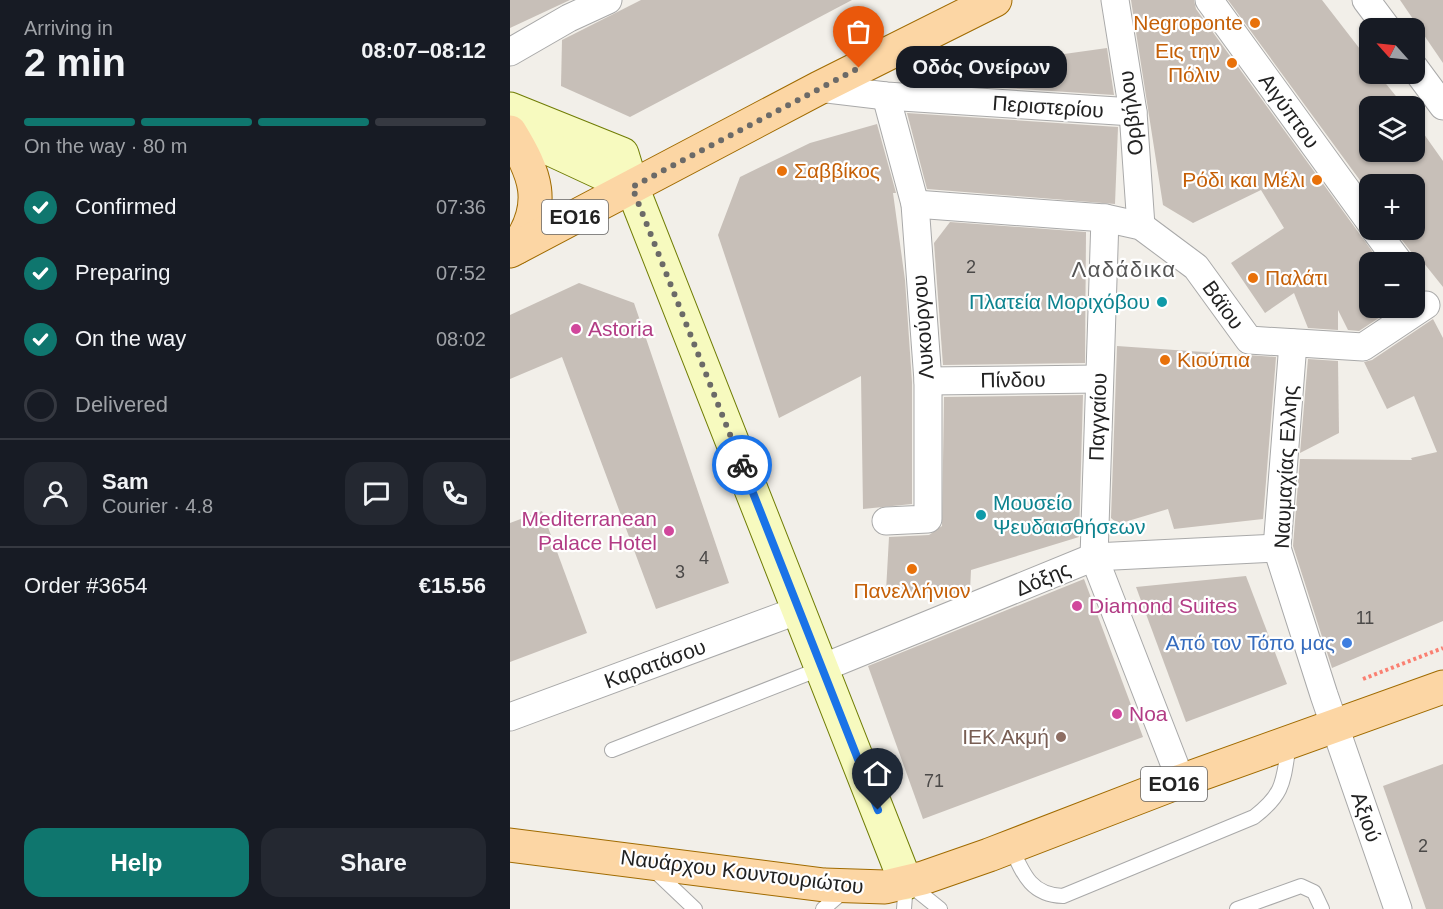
<!DOCTYPE html>
<meta charset="utf-8">
<style>
body{margin:0;font-family:Arial,sans-serif;background:#242831;color:#f1f3f6;height:100vh;display:flex;flex-direction:column;font-size:22px;white-space:nowrap}
*{box-sizing:border-box;margin:0}
p{font-size:20px;color:#9ea1a6}
.icon{flex:none;width:33px;height:33px;fill:none;stroke:currentColor;stroke-width:2;stroke-linecap:round;stroke-linejoin:round}
.map{position:relative;flex:1;overflow:hidden}
.sheet{display:flex;flex-direction:column;background:#171b24;width:510px}
.sheet>*{flex:none}
.needle{width:39px;rotate:297deg}
.controls{position:absolute;left:849px;top:18px;display:grid;gap:12px}
.controls a{display:grid;place-items:center;width:66px;height:66px;border-radius:12px;background:#171b24;box-shadow:0 2px 4px #0004;font-size:30px}
.pin{position:absolute;display:grid;place-items:center;width:51px;height:51px;color:#fff;margin:-62px -26px;border-radius:50% 50% 50% 0;rotate:-45deg;box-shadow:0 0 6px #0007}
.pin .icon{rotate:45deg}
.courier{position:absolute;display:grid;place-items:center;width:60px;height:60px;margin:-30px;border:4px solid #1a73e8;border-radius:50%;background:#fff;color:#222;box-shadow:0 2px 8px #0007}
.bubble{position:absolute;height:42px;border-radius:18px;background:#171b24;box-shadow:0 2px 4px #0004;font-size:20px;font-weight:700;line-height:42px;text-align:center}
.head em{font-style:normal;font-weight:700}
.head div{display:flex;flex-direction:column-reverse}
.head{display:flex;align-items:center;justify-content:space-between;height:102px;padding:0 24px}
h1{font-size:39px;font-weight:700;line-height:45px}
.bar{display:grid;grid-template-columns:repeat(4,1fr);gap:9px 6px;align-content:center;height:72px;padding:0 24px}
.bar i{height:8px;border-radius:4px;background:#363941}
.bar .active{background:#0f766e}
.bar p{grid-column:span 4}
.line{display:flex;align-items:center;gap:15px;padding:0 24px;border-top:2px solid #363941}
.line div{flex:1}
.round{display:grid;place-items:center;flex:none;width:63px;height:63px;border-radius:18px;background:#242831}
ol{padding:0 24px;list-style:none}
li{display:flex;align-items:center;gap:18px;height:66px}
li p{margin-inline-start:auto}
li .icon{padding:6px;border-radius:50%;background:#0f766e;color:#fff;stroke-width:4}
li:last-child{color:#9ea1a6}
li i{width:33px;height:33px;border:3px solid #363941;border-radius:50%}
.button{display:flex;gap:12px;margin-top:auto;padding:12px 24px}
.button a{flex:1;height:69px;border-radius:18px;background:#0f766e;color:#fff;font-size:24px;font-weight:700;line-height:69px;text-align:center}
.button a+a{background:#242831;color:#f1f3f6}
main{display:flex;flex:1;min-height:0}
.map>svg:first-child{display:block}
.building{fill:#c7bfb8}
.lines{fill:none;stroke-linecap:round;stroke-linejoin:round}
.lane-casing{stroke:#a9a9a9;stroke-width:16}
.street-casing{stroke:#a9a9a9;stroke-width:29}
.secondary-casing{stroke:#707d05;stroke-width:35}
.primary-casing{stroke:#a06b00;stroke-width:35}
.path{stroke:#fa8072;stroke-width:4;stroke-dasharray:3 3;stroke-linecap:butt}
.lane{stroke:#fff;stroke-width:14}
.street{stroke:#fff;stroke-width:27}
.secondary{stroke:#f7fabf;stroke-width:33}
.primary{stroke:#fcd6a4;stroke-width:33}
.done{stroke:#6b6a68;stroke-width:6;stroke-dasharray:0 10.8}
.route{stroke:#1a73e8;stroke-width:8}
.food-dot{fill:#e8710a;stroke:#fff;stroke-width:2}
.culture-dot{fill:#0f9aa8;stroke:#fff;stroke-width:2}
.hotel-dot{fill:#d1479c;stroke:#fff;stroke-width:2}
.shop-dot{fill:#3f7fe0;stroke:#fff;stroke-width:2}
.education-dot{fill:#8d6e63;stroke:#fff;stroke-width:2}
.labels{text-anchor:middle;stroke-width:4.5;stroke-linejoin:round;paint-order:stroke}
.number-label{font-size:18px;fill:#4b4948}
.shield{fill:#fff;stroke:#646464;stroke-width:1.5}
.shield-label{font-size:20px;font-weight:bold;fill:#222}
.food-label{font-size:21px;fill:#c56008;stroke:#fff;text-anchor:end}
.street-label{font-size:21px;fill:#222;stroke:#fff}
.culture-label{font-size:21px;fill:#0d838f;stroke:#fff;text-anchor:end}
.hotel-label{font-size:21px;fill:#b23c85;stroke:#fff;text-anchor:start}
.shop-label{font-size:21px;fill:#366cbe;stroke:#fff;text-anchor:end}
.education-label{font-size:21px;fill:#785e54;stroke:#fff;text-anchor:end}
.neighbourhood-label{font-size:22px;letter-spacing:1.5px;fill:#555;stroke:#fff}
</style>
<main>
<section class="sheet">
<div class="head"><div><h1>2 min</h1><p>Arriving in</p></div><em>08:07–08:12</em></div>
<div class="bar"><i class="active"></i><i class="active"></i><i class="active"></i><i></i><p>On the way · 80 m</p></div>
<ol>
<li><svg class="icon" aria-label="check" viewBox="0 0 24 24"><path d="M5 12l5 5 9-10"/></svg>Confirmed<p>07:36</p></li>
<li><svg class="icon" aria-label="check" viewBox="0 0 24 24"><path d="M5 12l5 5 9-10"/></svg>Preparing<p>07:52</p></li>
<li><svg class="icon" aria-label="check" viewBox="0 0 24 24"><path d="M5 12l5 5 9-10"/></svg>On the way<p>08:02</p></li>
<li><i></i>Delivered</li>
</ol>
<div class="line" style="height:108px"><a class="round"><svg class="icon" aria-label="person" viewBox="0 0 24 24"><circle cx="12" cy="8" r="4"/><path d="M4 21q1-7 8-7t8 7"/></svg></a><div><b>Sam</b><p>Courier · 4.8</p></div><a class="round"><svg class="icon" aria-label="chat" viewBox="0 0 24 24"><path d="M4 5h16v11H9l-5 4z"/></svg></a><a class="round"><svg class="icon" aria-label="phone" viewBox="0 0 24 24"><path d="M5 4h4l2 5-3 2q2 4 5 5l2-3 5 2v4C11 20 4 13 5 4z"/></svg></a></div>
<div class="line" style="height:78px"><div>Order #3654</div><b>€15.56</b></div>
<div class="button"><a>Help</a><a>Share</a></div>
</section>
<div class="map">
<svg width="933" height="909" viewBox="0 0 933 909">
<rect width="100%" height="100%" fill="#f2efe9"/>
<g class="building">
<path d="M0 0H60L0 28Z"/>
<path d="M131 0H342L120 117 51 86 52 40Z"/>
<path d="M621 0H684L686 9 870 262H860V308H884L849 331 838 330 828 310V330L798 328 784 293 755 313 721 263 774 228 751 190 683 223 653 205Z"/>
<path d="M718 0H812L860 62V74H868L894 106H860V152H904V120L933 161V287L913 262H904L902 253 884 230H904V184H860V194Z"/>
<path d="M890 0H933V63Z"/>
<path d="M597 48 604 95 464 86 461 67Z"/>
<path d="M397 113 608 127 605 204 417 189Z"/>
<path d="M367 124 386 193H383L395 280 402 382V504L353 509 351 376 269 418 208 235 230 177 300 143Z"/>
<path d="M440 222 576 232 575 363 433 365 424 243Z"/>
<path d="M69 283 124 303 219 583 146 609 52 357 0 379V315Z"/>
<path d="M923 319 933 338V621L822 668 783 546 790 459 902 460 901 458 927 452 904 396 877 409 854 362 862 360Z"/>
<path d="M607 346 766 357 753 519 664 529 658 509 608 524 601 518Z"/>
<path d="M798 359 828 361 829 433 790 453Z"/>
<path d="M573 395 569 537 461 570 460 591 452 594 376 591 379 537 419 535 432 526 434 397Z"/>
<path d="M32 511 77 633 0 662V523Z"/>
<path d="M736 576 777 684 676 722 626 587Z"/>
<path d="M574 579 633 737 413 819 358 666Z"/>
<path d="M933 764V909H916L873 786Z"/>
</g>
<g class="lines">
<defs>
<g id="lane">
<path d="M102 750 312 668"/>
<path d="M501 847C513 874 521 895 553 896L744 817C775 793 773 781 779 744"/>
<path d="M146 872 185 909"/>
<path d="M399 884 430 909"/>
<path d="M313 909 334 891"/>
<path d="M394 909 396 883"/>
<path d="M727 909 791 886 804 892 812 909"/>
</g>
<g id="street">
<path d="M605 0 623 112 631 226"/>
<path d="M699 0 860 222"/>
<path d="M856 0 877 28"/>
<path d="M0 52 59 18 98 0"/>
<path d="M904 67 933 106"/>
<path d="M309 88 376 96 623 112"/>
<path d="M376 96 405 204 418 381V519L376 521"/>
<path d="M405 204 595 218 631 226 686 267 739 340 853 347 916 305"/>
<path d="M595 218 584 557 671 781"/>
<path d="M865 230 889 262"/>
<path d="M783 343 767 548 814 695 888 909"/>
<path d="M418 381 588 379"/>
<path d="M312 668 584 557 767 548"/>
<path d="M0 717 289 610"/>
</g>
<g id="secondary">
<path d="M0 109 112 154 122 187 396 883"/>
<path d="M10 135 122 187"/>
</g>
<g id="primary">
<path d="M0 132C25 173 38 204 7 247"/>
<path d="M0 251 309 88 485 0"/>
<path d="M0 845 314 885 375 887 413 878 479 855 671 781 933 687"/>
</g>
</defs>
<use href="#lane" class="lane-casing"/>
<use href="#street" class="street-casing"/>
<use href="#secondary" class="secondary-casing"/>
<use href="#primary" class="primary-casing"/>
<path class="path" d="M853 679 933 648"/>
<use href="#lane" class="lane"/>
<use href="#street" class="street"/>
<use href="#secondary" class="secondary"/>
<use href="#primary" class="primary"/>
</g>
<g class="lines">
<path class="done" d="M232 465 122 187 349 68"/>
<path class="route" d="M232 465 368 810"/>
</g>
<g class="food-dot">
<circle cx="745" cy="23" r="6"/>
<circle cx="722" cy="63" r="6"/>
<circle cx="272" cy="171" r="6"/>
<circle cx="807" cy="180" r="6"/>
<circle cx="743" cy="278" r="6"/>
<circle cx="655" cy="360" r="6"/>
<circle cx="402" cy="569" r="6"/>
</g>
<g class="culture-dot">
<circle cx="652" cy="302" r="6"/>
<circle cx="471" cy="515" r="6"/>
</g>
<g class="hotel-dot">
<circle cx="66" cy="329" r="6"/>
<circle cx="159" cy="531" r="6"/>
<circle cx="567" cy="606" r="6"/>
<circle cx="607" cy="714" r="6"/>
</g>
<circle class="shop-dot" cx="837" cy="643" r="6"/>
<circle class="education-dot" cx="551" cy="737" r="6"/>
<g class="labels">
<g class="number-label">
<text x="461" y="273">2</text>
<text x="194" y="564">4</text>
<text x="170" y="578">3</text>
<text x="855" y="624">11</text>
<text x="424" y="787">71</text>
<text x="913" y="852">2</text>
</g>
<g class="shield">
<rect x="32" y="200" width="66" height="34" rx="4.5"/>
<rect x="631" y="767" width="66" height="34" rx="4.5"/>
</g>
<g class="shield-label">
<text x="65" y="224">ΕΟ16</text>
<text x="664" y="791">ΕΟ16</text>
</g>
<g class="food-label">
<text x="733" y="30">Negroponte</text>
<text x="710" y="58">Εις την<tspan x="710" dy="24">Πόλιν</tspan></text>
<text x="284" y="178" text-anchor="start">Σαββίκος</text>
<text x="795" y="187">Ρόδι και Μέλι</text>
<text x="755" y="285" text-anchor="start">Παλάτι</text>
<text x="667" y="367" text-anchor="start">Κιούπια</text>
<text x="402" y="598" text-anchor="middle">Πανελλήνιον</text>
</g>
<g class="street-label">
<text transform="translate(538 107) rotate(4)" y="7">Περιστερίου</text>
<text transform="translate(779 111) rotate(54)" y="7">Αιγύπτου</text>
<text transform="translate(621 113) rotate(-97)" y="7">Ορβήλου</text>
<text transform="translate(713 305) rotate(54)" y="7">Βάϊου</text>
<text transform="translate(413 327) rotate(-94)" y="7">Λυκούργου</text>
<text transform="translate(503 380) rotate(-1)" y="7">Πίνδου</text>
<text transform="translate(588 417) rotate(-88)" y="7">Παγγαίου</text>
<text transform="translate(776 467) rotate(-87)" y="7">Ναυμαχίας Ελλης</text>
<text transform="translate(533 579) rotate(-23)" y="7">Δόξης</text>
<text transform="translate(145 664) rotate(-20)" y="7">Καρατάσου</text>
<text transform="translate(856 817) rotate(71)" y="7">Αξιού</text>
<text transform="translate(232 872) rotate(7)" y="7">Ναυάρχου Κουντουριώτου</text>
</g>
<g class="culture-label">
<text x="640" y="309">Πλατεία Μοριχόβου</text>
<text x="483" y="510" text-anchor="start">Μουσείο<tspan x="483" dy="24">Ψευδαισθήσεων</tspan></text>
</g>
<g class="hotel-label">
<text x="78" y="336">Astoria</text>
<text x="147" y="526" text-anchor="end">Mediterranean<tspan x="147" dy="24">Palace Hotel</tspan></text>
<text x="579" y="613">Diamond Suites</text>
<text x="619" y="721">Noa</text>
</g>
<g class="shop-label">
<text x="825" y="650">Από τον Τόπο μας</text>
</g>
<g class="education-label">
<text x="539" y="744">ΙΕΚ Ακμή</text>
</g>
<g class="neighbourhood-label">
<text x="614" y="277">Λαδάδικα</text>
</g>
</g>
</svg>
<div class="controls">
<a><svg class="needle" viewBox="-14 -14 28 28"><path d="M0-13l5 13h-10z" fill="#e53935"/><path d="M0 13l5-13h-10z" fill="#9ea1a6"/></svg></a>
<a><svg class="icon" aria-label="layers" viewBox="0 0 24 24"><path d="M12 4l9 5-9 5-9-5zM3 14l9 5 9-5"/></svg></a>
<a>+</a>
<a>−</a>
</div>
<div class="pin" style="left:349px;top:68px;background:#ea580c"><svg class="icon" aria-label="bag" viewBox="0 0 24 24"><path d="M5 8h14l-1 12H6zM9 8a3 3 0 0 1 6 0"/></svg></div>
<div class="pin" style="left:368px;top:810px;background:#1f2937"><svg class="icon" aria-label="home" viewBox="0 0 24 24"><path d="M3 11l9-7 9 7M6 9v11h12V9"/></svg></div>
<div class="courier" style="left:232px;top:465px"><svg class="icon" aria-label="bike" viewBox="0 0 24 24"><circle cx="6" cy="16" r="4"/><circle cx="18" cy="16" r="4"/><path d="M6 16l4-8h5l3 8M10 8l3 8H6M13 5h3"/></svg></div>
<div class="bubble" style="left:386px;top:46px;width:171px">Οδός Ονείρων</div>
</div>
</main>
